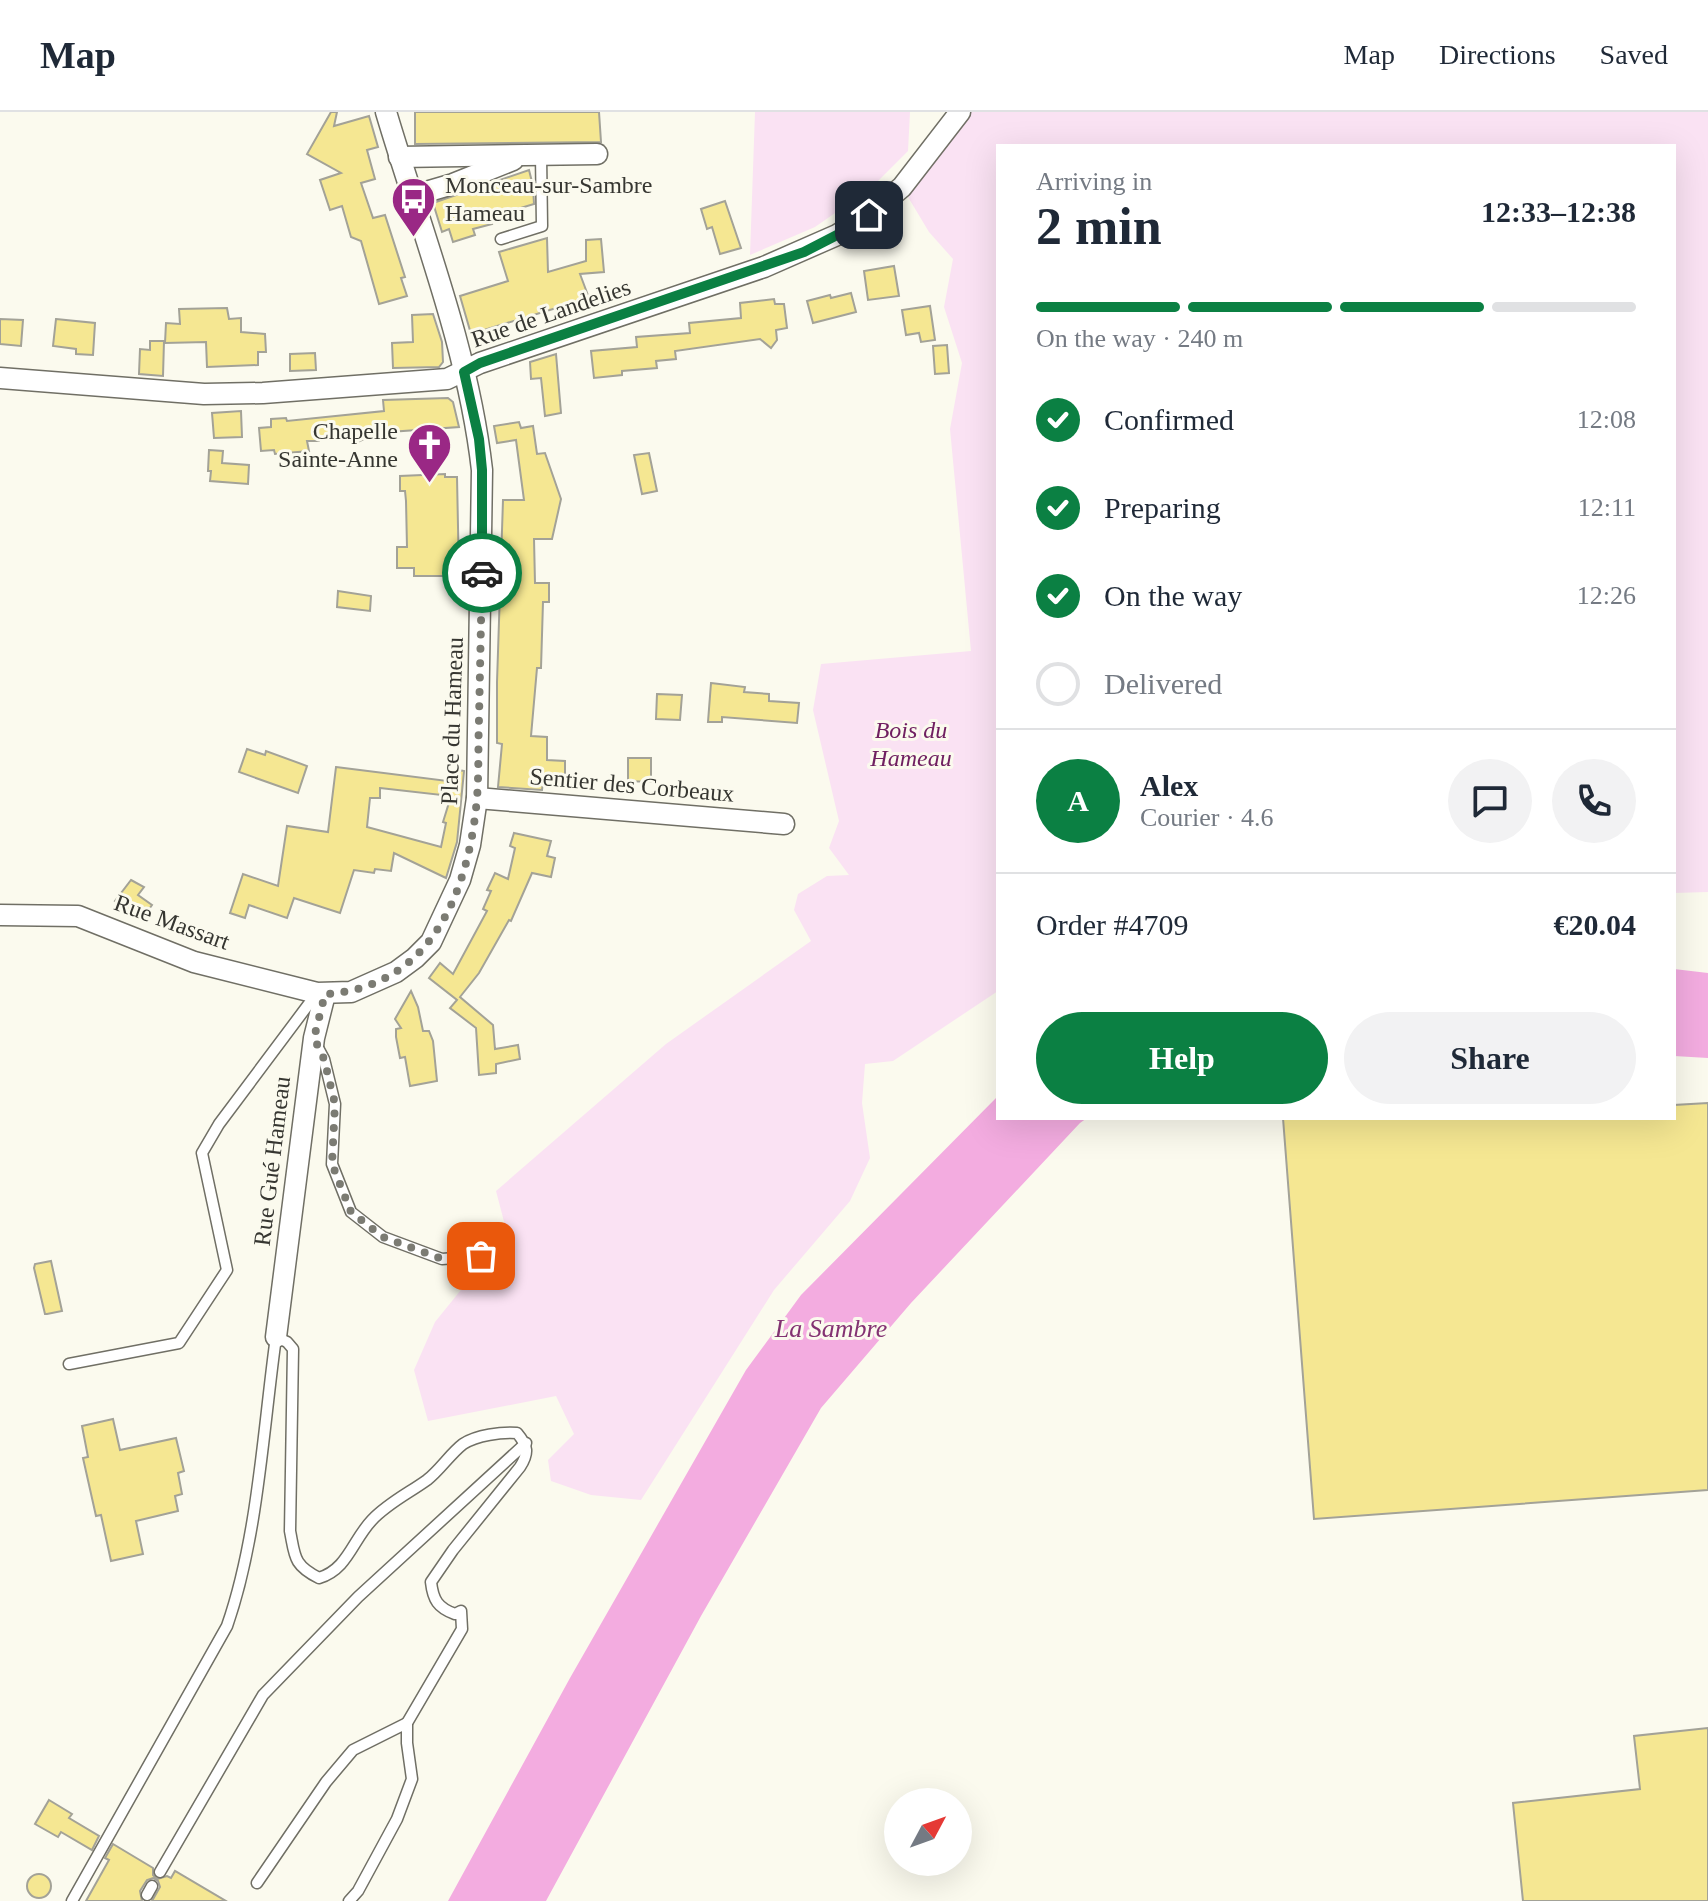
<!DOCTYPE html>
<meta charset="utf-8">
<style>
body{margin:0;font-family:Georgia,serif;background:#f2f2f3;color:#1f2937;height:100vh;display:flex;flex-direction:column;font-size:30px;white-space:nowrap}
*{box-sizing:border-box;margin:0}
p{font-size:26px;color:#747a83}
.icon{flex:none;width:44px;height:44px;fill:none;stroke:currentColor;stroke-width:2;stroke-linecap:round;stroke-linejoin:round}
.map{position:relative;flex:1;overflow:hidden}
.side{position:absolute;left:996px;top:32px;width:680px;height:976px;display:flex;flex-direction:column;background:#fff;border-radius:0px;box-shadow:0 8px 32px #0002}
.side>*{flex:none}
.needle{width:52px;rotate:49deg}
.fabs{position:absolute;left:884px;top:1676px;display:grid;gap:16px}
.fabs a{display:grid;place-items:center;width:88px;height:88px;border-radius:50%;background:#fff;box-shadow:0 8px 32px #0002;font-size:40px}
.pin{position:absolute;display:grid;place-items:center;width:68px;height:68px;color:#fff;margin:-34px;border-radius:16px;box-shadow:0 4px 12px #0006}
.courier{position:absolute;display:grid;place-items:center;width:80px;height:80px;margin:-40px;border:6px solid #0b8043;border-radius:50%;background:#fff;color:#222;box-shadow:0 2px 10px #0007}
.summary em{font-style:normal;font-weight:700}
.summary div{display:flex;flex-direction:column-reverse}
.summary{display:flex;align-items:center;justify-content:space-between;height:136px;padding:0 40px}
h1{font-size:52px;font-weight:700;line-height:60px}
.bar{display:grid;grid-template-columns:repeat(4,1fr);gap:12px 8px;align-content:center;height:96px;padding:0 40px}
.bar i{height:10px;border-radius:6px;background:#e0e1e3}
.bar .selected{background:#0b8043}
.bar p{grid-column:span 4}
.line{display:flex;align-items:center;gap:20px;padding:0 40px;border-top:2px solid #e0e1e3}
.line div{flex:1}
.round{display:grid;place-items:center;flex:none;width:84px;height:84px;border-radius:42px;background:#f2f2f3}
ol{padding:0 40px;list-style:none}
li{display:flex;align-items:center;gap:24px;height:88px}
li p{margin-inline-start:auto}
li .icon{padding:8px;border-radius:50%;background:#0b8043;color:#fff;stroke-width:4}
li:last-child{color:#747a83}
li i{width:44px;height:44px;border:4px solid #e0e1e3;border-radius:50%}
.button{display:flex;gap:16px;margin-top:auto;padding:16px 40px}
.button a{flex:1;height:92px;border-radius:48px;background:#0b8043;color:#fff;font-size:32px;font-weight:700;line-height:92px;text-align:center}
.button a+a{background:#f2f2f3;color:#1f2937}
header{display:flex;align-items:center;gap:48px;box-sizing:border-box;height:112px;padding:0 40px;background:#fff;border-bottom:2px solid #e0e1e3}
header strong{font-size:38px}
nav{display:flex;gap:44px;margin-inline-start:auto;font-size:28px}
.map>svg:first-child{display:block}
.green{fill:#fae2f3}
.water{fill:#f3ace0}
.building{fill:#f5e792;stroke:#a3a297;stroke-width:2;fill-rule:evenodd}
.lines{fill:none;stroke-linecap:round;stroke-linejoin:round}
.lane-casing{stroke:#706f65;stroke-width:13}
.street-casing{stroke:#706f65;stroke-width:23}
.lane{stroke:#fff;stroke-width:10}
.street{stroke:#fff;stroke-width:20}
.done{stroke:#7b7b73;stroke-width:8;stroke-dasharray:0 14.4}
.route{stroke:#0b8043;stroke-width:10}
.labels{text-anchor:middle;stroke-width:6;stroke-linejoin:round;paint-order:stroke}
.poi-label{font-size:24px;fill:#363631;stroke:#fbfaee;text-anchor:start}
.street-label{font-size:24px;fill:#363631;stroke:#fbfaee}
.park-label{font-size:24px;font-style:italic;fill:#702061;stroke:#fbfaee}
.water-label{font-size:26px;font-style:italic;fill:#833272;stroke:#fbfaee}
</style>
<header>
<strong>Map</strong>
<nav><a>Map</a><a>Directions</a><a>Saved</a></nav>
</header>
<div class="map">
<svg width="1708" height="1789" viewBox="0 0 1708 1789">
<rect width="100%" height="100%" fill="#fbfaee"/>
<g class="green">
<path d="M755 0H910L908 39 871 76 815 115 750 143Z"/>
<path d="M960 0H1708V780L1674 781V34H998V879L893 949 865 952 862 991 870 1046 850 1089 774 1178 641 1388 591 1383 551 1369 548 1348 574 1322 556 1284 428 1309 414 1258 435 1210 507 1121 496 1079 666 932 811 829 794 798 798 782 827 764 849 763 829 736 839 709 813 598 821 552 971 539 950 317 962 251 944 195 953 147 929 120 902 75Z"/>
</g>
<g class="water">
<path d="M1674 857 1708 861V946L1674 944Z"/>
<path d="M998 984V1006H1087L1080 1011 911 1191 821 1296 701 1504 546 1789H448L570 1566 746 1258 801 1183Z"/>
</g>
<g class="building">
<path d="M331 0H337L334 14 369 4 378 35 367 38 375 67 361 71 373 106 385 103 405 165 401 166 407 184 379 192 361 129 351 125 342 94 330 98 320 68 341 61 307 42Z"/>
<path d="M415 0H599L601 30 415 32Z"/>
<path d="M529 58 533 74 534 92 490 105 492 112 473 117 475 123 453 130 449 117 442 120 433 91Z"/>
<path d="M725 89 741 136 720 142 712 115 707 117 701 97Z"/>
<path d="M547 126 548 160 586 149V128L601 127 604 160 580 162 589 186 471 222 460 184 508 169 499 140Z"/>
<path d="M894 154 899 184 868 188 864 159Z"/>
<path d="M851 181 856 200 813 211 807 189 830 183 831 186Z"/>
<path d="M774 187 775 192H784L787 216 776 218 777 228 771 236 760 227 675 239 676 247 656 249 657 256 622 259V263L594 266 591 239 637 235 636 225 690 221 689 211 741 206 740 191Z"/>
<path d="M930 194 935 228 921 230 919 221 906 223 902 198Z"/>
<path d="M227 196 229 207 241 206V220L265 222 266 240H258V253L207 255 206 230 165 231 166 211 180 212 179 197Z"/>
<path d="M433 202 442 230 443 250 439 255 393 256 392 231 413 230 412 203Z"/>
<path d="M0 207 23 208 21 234 0 232Z"/>
<path d="M56 207 95 211 93 243 76 242V237L53 234Z"/>
<path d="M150 229H164L163 264 139 262 140 237 150 238Z"/>
<path d="M947 233 949 261 935 262 933 234Z"/>
<path d="M315 241 316 258 290 259V242Z"/>
<path d="M556 242 561 301 545 304 541 266 531 267 530 250Z"/>
<path d="M448 286 453 290 459 315 375 321 358 330 349 323 319 325V329H307L309 339 275 342 274 338 261 339 259 316 271 315V307L286 306 287 309 384 299 383 288Z"/>
<path d="M241 299 242 325 214 326 212 301Z"/>
<path d="M519 310 521 316 533 314 537 342 545 341 561 387 552 427H534L535 471H549V490H543L541 556H537L531 624 547 625V648L565 649V664L544 663 542 678 498 675 502 632 497 631V570L503 388H524L516 328 497 331 494 314Z"/>
<path d="M209 338 223 339 222 351 249 353 248 372 210 369 211 359H208Z"/>
<path d="M649 341 657 379 642 382 634 343Z"/>
<path d="M445 362V365H457L459 464H414V456H397V435H407L406 389 405 379H400V364Z"/>
<path d="M338 479 371 484 370 499 337 495Z"/>
<path d="M711 571 745 575 744 580 769 582V589L799 591 797 611 722 605V610H708Z"/>
<path d="M657 582 682 583 680 608 656 607Z"/>
<path d="M247 637 265 643 266 639 307 654 298 681 239 660Z"/>
<path d="M628 646H651V670L628 669Z"/>
<path d="M336 655 455 670 459 658 464 659 457 730 446 766 394 741 391 759 375 757 374 761 354 758 340 801 294 786 287 806 249 793 245 806 230 801 243 762 278 774 287 714 328 720ZM380 676 451 684 443 710 446 711 441 735 367 715 370 686H380Z"/>
<path d="M514 721 551 729 547 744 555 746 551 765 532 761 511 809 509 808 479 861 460 885 493 913 495 937 518 933 520 947 496 952V961L479 963 476 916 450 896 457 888 429 866 440 851 453 862 487 799 483 797 491 779 487 778 495 761 508 767 515 736 510 734Z"/>
<path d="M131 768 144 775 138 783 152 793 142 807 115 789Z"/>
<path d="M411 879 418 895 423 919H429L433 929 437 969 410 974 405 945 400 946 396 925V917L401 916 395 907Z"/>
<path d="M1708 991V1378L1314 1407 1283 1006H1674V993Z"/>
<path d="M51 1149 62 1199 47 1202H45L34 1156 35 1152Z"/>
<path d="M113 1307 120 1338 176 1326 184 1359 178 1361 182 1382 175 1384 178 1399 136 1409 143 1442 111 1449 101 1403 96 1404 83 1346 88 1345 82 1314Z"/>
<path d="M1708 1616V1789H1523L1513 1691 1640 1677 1634 1624Z"/>
<path d="M49 1688 72 1702 69 1706 99 1724 92 1738 61 1720 58 1725 35 1712Z"/>
<path d="M113 1732 153 1756V1763L157 1767 167 1764 171 1766 175 1759 226 1789H152L160 1775 158 1769 153 1766 147 1768 140 1779 142 1789H86L109 1748 105 1746Z"/>
<circle cx="39" cy="1774" r="12"/>
</g>
<g class="lines">
<defs>
<g id="lane">
<path d="M501 127 542 114 541 43"/>
<path d="M316 932 324 947 335 992 332 1052 351 1100 383 1125 442 1147 481 1144"/>
<path d="M69 1252 179 1231 227 1158 202 1041 219 1012 317 881"/>
<path d="M160 1760 263 1583 358 1485 526 1331"/>
<path d="M257 1771 326 1670 353 1638 407 1611"/>
<path d="M147 1783 152 1774"/>
<path d="M72 1789 227 1514C258 1425 263 1318 276 1225L287 1230 293 1237 290 1419C295 1444 293 1453 319 1466 348 1457 352 1429 372 1408 388 1391 409 1381 427 1368 440 1358 450 1342 463 1332 477 1323 501 1320 517 1321 528 1334 529 1341 520 1355L453 1438 431 1470C433 1488 438 1496 455 1502L461 1499 462 1517 407 1611V1631L412 1667 397 1707 358 1779 349 1789"/>
</g>
<g id="street">
<path d="M399 45 597 42"/>
<path d="M412 84 453 72 513 48"/>
<path d="M0 266 204 282 263 281 447 267 480 251 764 155 837 123 869 103 902 75 960 0"/>
<path d="M477 686 784 712"/>
<path d="M0 803 78 804 194 850 317 881 351 880 396 860 415 846 431 830 460 768 470 733 477 686 482 358C468 235 421 118 386 0"/>
<path d="M276 1225 314 926 325 882"/>
</g>
</defs>
<use href="#lane" class="lane-casing"/>
<use href="#street" class="street-casing"/>
<use href="#lane" class="lane"/>
<use href="#street" class="street"/>
</g>
<g class="lines">
<path class="done" d="M481 1144 442 1147 383 1125 351 1100 332 1052 335 992 324 947 314 926 325 882C431 876 469 780 477 686 479 660 478 633 479 607 480 558 481 510 482 461"/>
<path class="route" d="M482 461V358L479 327 464 260 480 251 804 140 837 123 869 103"/>
</g>
<defs>
<symbol id="bus-pin" viewBox="-11 -11 22 30"><path d="M0 17L-7.5 6A9.5 9.5 0 1 1 7.5 6Z" fill="#9a2885" stroke="#fbfaee"/><path d="M-5-6H5V4H4V6H2V4H-2V6H-4V4H-5ZM-3.5-4V0h7V-4ZM-3.5 1.2v1.5H-2V1.2ZM2 1.2v1.5H3.5V1.2Z" fill="#fff"/></symbol>
<symbol id="church-pin" viewBox="-11 -11 22 30"><path d="M0 17L-7.5 6A9.5 9.5 0 1 1 7.5 6Z" fill="#9a2885" stroke="#fbfaee"/><path d="M-1.2-6h2.4v3.5h3.3v2.4h-3.3V6h-2.4V-.1h-3.3v-2.4h3.3Z" fill="#fff"/></symbol>
</defs>
<g fill-rule="evenodd">
<use href="#bus-pin" x="388" y="62" width="51" height="69"/>
<use href="#church-pin" x="404" y="308" width="51" height="69"/>
</g>
<g class="labels">
<g class="poi-label">
<text x="445" y="81">Monceau-sur-Sambre<tspan x="445" dy="28">Hameau</tspan></text>
<text x="398" y="327" text-anchor="end">Chapelle<tspan x="398" dy="28">Sainte-Anne</tspan></text>
</g>
<g class="street-label">
<text transform="translate(551 201) rotate(-19)" y="8">Rue de Landelies</text>
<text transform="translate(452 609) rotate(-88)" y="8">Place du Hameau</text>
<text transform="translate(632 673) rotate(5)" y="8">Sentier des Corbeaux</text>
<text transform="translate(172 810) rotate(20)" y="8">Rue Massart</text>
<text transform="translate(272 1049) rotate(-83)" y="8">Rue Gué Hameau</text>
</g>
<g class="park-label">
<text x="911" y="626">Bois du<tspan x="911" dy="28">Hameau</tspan></text>
</g>
<g class="water-label">
<text x="831" y="1225">La Sambre</text>
</g>
</g>
</svg>
<div class="fabs">
<a><svg class="needle" viewBox="-14 -14 28 28"><path d="M0-13l5 13h-10z" fill="#e53935"/><path d="M0 13l5-13h-10z" fill="#747a83"/></svg></a>
</div>
<div class="pin" style="left:481px;top:1144px;background:#ea580c"><svg class="icon" aria-label="bag" viewBox="0 0 24 24"><path d="M5 8h14l-1 12H6zM9 8a3 3 0 0 1 6 0"/></svg></div>
<div class="pin" style="left:869px;top:103px;background:#1f2937"><svg class="icon" aria-label="home" viewBox="0 0 24 24"><path d="M3 11l9-7 9 7M6 9v11h12V9"/></svg></div>
<div class="courier" style="left:482px;top:461px"><svg class="icon" aria-label="car" viewBox="0 0 24 24"><path d="M5 17H2v-5l4-1 3-4h7l3 4 3 1v5h-3M9 17h6M6 11h13"/><circle cx="7" cy="17" r="2"/><circle cx="17" cy="17" r="2"/></svg></div>
<section class="side">
<div class="summary"><div><h1>2 min</h1><p>Arriving in</p></div><em>12:33–12:38</em></div>
<div class="bar"><i class="selected"></i><i class="selected"></i><i class="selected"></i><i></i><p>On the way · 240 m</p></div>
<ol>
<li><svg class="icon" aria-label="check" viewBox="0 0 24 24"><path d="M5 12l5 5 9-10"/></svg>Confirmed<p>12:08</p></li>
<li><svg class="icon" aria-label="check" viewBox="0 0 24 24"><path d="M5 12l5 5 9-10"/></svg>Preparing<p>12:11</p></li>
<li><svg class="icon" aria-label="check" viewBox="0 0 24 24"><path d="M5 12l5 5 9-10"/></svg>On the way<p>12:26</p></li>
<li><i></i>Delivered</li>
</ol>
<div class="line" style="height:144px"><b class="round" style="background:#0b8043;color:#fff">A</b><div><b>Alex</b><p>Courier · 4.6</p></div><a class="round"><svg class="icon" aria-label="chat" viewBox="0 0 24 24"><path d="M4 5h16v11H9l-5 4z"/></svg></a><a class="round"><svg class="icon" aria-label="phone" viewBox="0 0 24 24"><path d="M5 4h4l2 5-3 2q2 4 5 5l2-3 5 2v4C11 20 4 13 5 4z"/></svg></a></div>
<div class="line" style="height:104px"><div>Order #4709</div><b>€20.04</b></div>
<div class="button"><a>Help</a><a>Share</a></div>
</section>
</div>
